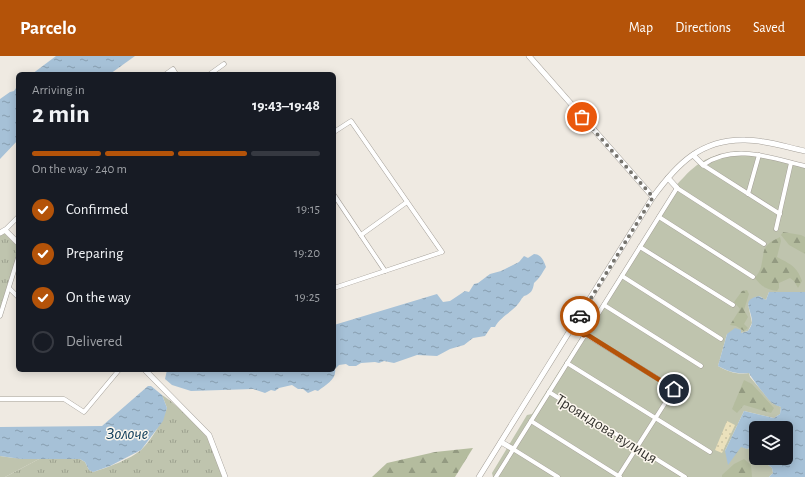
<!DOCTYPE html>
<meta charset="utf-8">
<style>
body{margin:0;font-family:"Alegreya Sans",sans-serif;background:#20242c;color:#f1f3f6;height:100vh;display:flex;flex-direction:column;font-size:15px;white-space:nowrap}
*{box-sizing:border-box;margin:0}
p{font-size:13px;color:#9ea1a6}
.icon{flex:none;width:22px;height:22px;fill:none;stroke:currentColor;stroke-width:2;stroke-linecap:round;stroke-linejoin:round}
.map{position:relative;flex:1;overflow:hidden}
.sheet{position:absolute;left:16px;top:16px;width:320px;height:300px;display:flex;flex-direction:column;background:#171b24;border-radius:6px;box-shadow:0 2px 10px #0003}
.sheet>*{flex:none}
.controls{position:absolute;left:749px;top:365px;display:grid;gap:8px}
.controls a{display:grid;place-items:center;width:44px;height:44px;border-radius:6px;background:#171b24;box-shadow:0 2px 10px #0003;font-size:20px}
.pin{position:absolute;display:grid;place-items:center;width:34px;height:34px;color:#fff;margin:-17px;border:2px solid #fff;border-radius:50%;box-shadow:0 1px 4px #0007}
.courier{position:absolute;display:grid;place-items:center;width:40px;height:40px;margin:-20px;border:3px solid #b45309;border-radius:50%;background:#fff;color:#222;box-shadow:0 1px 5px #0007}
.overview em{font-style:normal;font-weight:600}
.overview div{display:flex;flex-direction:column-reverse}
.overview{display:flex;align-items:center;justify-content:space-between;height:68px;padding:0 16px}
h1{font-size:26px;font-weight:600;line-height:30px}
.bar{display:grid;grid-template-columns:repeat(4,1fr);gap:6px 4px;align-content:center;height:48px;padding:0 16px}
.bar i{height:5px;border-radius:3px;background:#363941}
.bar .on{background:#b45309}
.bar p{grid-column:span 4}
ol{padding:0 16px;list-style:none}
li{display:flex;align-items:center;gap:12px;height:44px}
li p{margin-inline-start:auto}
li .icon{padding:4px;border-radius:50%;background:#b45309;color:#fff;stroke-width:4}
li:last-child{color:#9ea1a6}
li i{width:22px;height:22px;border:2px solid #363941;border-radius:50%}
header{display:flex;align-items:center;gap:24px;box-sizing:border-box;height:56px;padding:0 20px;background:#b45309;color:#fff}
header strong{font-size:19px}
nav{display:flex;gap:22px;margin-inline-start:auto;font-size:14px}
.map>svg:first-child{display:block}
.green{fill:#bfc4ae}
.forest{fill:url(#forest-firs)}
.sand{fill:url(#sand-dots)}
.park{fill:url(#park-tufts)}
.water{fill:url(#water-ripples)}
.lines{fill:none;stroke-linecap:round;stroke-linejoin:round}
.minor-casing{stroke:#a49f98;stroke-width:5}
.tertiary-casing{stroke:#a49f98;stroke-width:6}
.minor{stroke:#fff;stroke-width:4}
.tertiary{stroke:#fff;stroke-width:5}
.done{stroke:#76746e;stroke-width:4;stroke-dasharray:0 7.2}
.route{stroke:#b45309;stroke-width:5}
.labels{text-anchor:middle;stroke-width:3;stroke-linejoin:round;paint-order:stroke}
.street-label{font-size:16px;fill:#353430;stroke:#fdf8ef}
.water-label{font-size:17px;font-style:italic;fill:#0a3958;stroke:#fdf8ef}
</style>
<header>
<strong>Parcelo</strong>
<nav><a>Map</a><a>Directions</a><a>Saved</a></nav>
</header>
<div class="map">
<svg width="805" height="421" viewBox="0 0 805 421">
<defs>
<pattern id="forest-firs" width="22" height="20" patternUnits="userSpaceOnUse"><rect width="22" height="20" fill="#b4bc9e"/><path d="M5 1l3.5 6h-7zM16 11l3.5 6h-7z" fill="#939a81"/></pattern>
<pattern id="sand-dots" width="8" height="8" patternUnits="userSpaceOnUse"><rect width="8" height="8" fill="#ebe1bc"/><path d="M2 2h.1M6 6h.1" fill="none" stroke="#cac2a2" stroke-width="1.8" stroke-linecap="round"/></pattern>
<pattern id="park-tufts" width="24" height="20" patternUnits="userSpaceOnUse"><rect width="24" height="20" fill="#bfc4ae"/><path d="M3 7l-1-3M5 7V3M7 7l1-3M15 17l-1-3M17 17v-4M19 17l1-3" fill="none" stroke="#9ca08e"/></pattern>
<pattern id="water-ripples" width="26" height="14" patternUnits="userSpaceOnUse"><rect width="26" height="14" fill="#a6c1d7"/><path d="M2 4q2-2 4 0t4 0M15 11q2-2 4 0t4 0" fill="none" stroke="#889eaf"/></pattern>
</defs>
<rect width="100%" height="100%" fill="#efeae2"/>
<g class="green">
<path d="M739 95 756 97 805 109V236H769L766 244 759 240 748 248 752 267 748 275 741 277 727 278 718 310C729 316 737 319 749 317L750 321 772 347 781 351 780 358 774 362 744 355 725 395 741 390 747 393 754 390 756 391V402H768L767 408 772 412 773 417 769 421H493L492 417 527 359 532 358 671 139C674 131 678 127 684 121 702 102 713 99 739 95Z"/>
<path d="M0 400 21 403H39L5 421H0Z"/>
</g>
<g class="forest">
<path d="M783 176 801 179 805 181V198L789 189 781 179Z"/>
<path d="M780 181 781 185 777 201C790 208 797 210 802 225L798 232 794 225 790 222 779 227V232L777 235C766 234 761 230 755 222 757 219 760 215 761 211 765 193 761 190 780 181Z"/>
<path d="M747 234 749 238 744 254 748 261 744 268 748 272 744 275 736 270 730 269 740 253 734 246 742 235Z"/>
<path d="M744 324 752 328 774 352 771 357 744 349 737 357 732 353Z"/>
<path d="M473 392 455 421H372L387 407 435 396Z"/>
<path d="M744 403 751 409 752 421H722V419L734 408Z"/>
</g>
<path class="sand" d="M727 365 735 369 722 397 715 394Z"/>
<g class="park">
<path d="M1 178H5L18 191V196L0 253V179Z"/>
<path d="M162 339C174 346 203 373 210 386 215 396 218 410 222 421H5L39 403H80L85 406 89 414 93 416C106 412 131 403 141 394 153 383 161 366 167 352Z"/>
</g>
<g class="water">
<path d="M56 0H135L110 18H32Z"/>
<path d="M18 29V84L0 103V43L10 36 14 35Z"/>
<path d="M534 198C541 198 544 205 546 211 542 217 540 222 534 227 533 234 531 238 524 240 521 242 521 245 518 248 512 256 500 261 495 271H491L485 280 473 282 464 289 450 293 437 300 417 299 394 307 384 305 379 307 375 306 361 307 356 310H349L346 308 339 309 335 313C337 323 326 329 318 335L315 334 308 337 303 333H298L292 329 279 332 275 335 271 334 265 337 253 333 191 335 172 329 165 323 167 314H334V269L437 238 443 246 450 245 465 235 469 236 474 228 478 227 490 218 501 215 519 206 524 200 528 202Z"/>
<path d="M769 236H805V421H769L773 417 772 412 767 408 768 402H786V372H756V391L754 390 747 393 741 391 728 409 725 395 744 355 774 362 780 358 781 351C778 350 775 349 772 347 769 345 750 320 749 317 735 318 730 316 718 310L727 278 735 272 741 274V277L748 275C750 272 752 269 752 266 752 253 740 244 759 240L766 244Z"/>
<path d="M148 330H151L162 339 167 352 163 365 141 394 110 410 93 416 89 414 85 406 80 403H21L0 400V371L102 370Z"/>
</g>
<g class="lines">
<defs>
<g id="minor">
<path d="M166 18 173 13 176 18"/>
<path d="M210 18 224 8"/>
<path d="M334 76 351 65 442 196 334 232"/>
<path d="M748 138 759 99"/>
<path d="M334 139 385 215"/>
<path d="M780 158 703 109C734 87 771 102 805 110"/>
<path d="M659 161 753 221"/>
<path d="M776 173 791 107"/>
<path d="M5 174 18 161"/>
<path d="M361 179 407 146"/>
<path d="M640 191 733 249"/>
<path d="M622 220 721 283"/>
<path d="M9 232 18 241"/>
<path d="M604 249 701 310"/>
<path d="M0 260 18 202"/>
<path d="M585 278 686 340"/>
<path d="M567 307 710 396"/>
<path d="M549 336 685 421"/>
<path d="M0 343H64L84 356 119 314"/>
<path d="M531 365 620 421"/>
<path d="M513 393 558 421"/>
<path d="M496 421 677 132 764 188"/>
<path d="M618 421 674 333"/>
</g>
<g id="tertiary">
<path d="M529 0 653 141"/>
<path d="M693 99 703 109"/>
<path d="M668 122 677 132"/>
<path d="M0 177 5 174 18 187"/>
<path d="M572 272 584 279"/>
<path d="M145 314 209 379 225 421"/>
<path d="M501 386 513 393"/>
<path d="M479 421 653 141C677 108 701 83 745 84 765 84 786 91 805 95"/>
</g>
</defs>
<use href="#minor" class="minor-casing"/>
<use href="#tertiary" class="tertiary-casing"/>
<use href="#minor" class="minor"/>
<use href="#tertiary" class="tertiary"/>
</g>
<g class="lines">
<path class="done" d="M580 260 653 141 582 61"/>
<path class="route" d="M580 260 572 272 584 279 586 278 674 333"/>
</g>
<g class="labels">
<g class="street-label">
<text transform="translate(607 372) rotate(32)" y="6">Трояндова вулиця</text>
</g>
<g class="water-label">
<text x="127" y="383">Золоче</text>
</g>
</g>
</svg>
<div class="controls">
<a><svg class="icon" aria-label="layers" viewBox="0 0 24 24"><path d="M12 4l9 5-9 5-9-5zM3 14l9 5 9-5"/></svg></a>
</div>
<div class="pin" style="left:582px;top:61px;background:#ea580c"><svg class="icon" aria-label="bag" viewBox="0 0 24 24"><path d="M5 8h14l-1 12H6zM9 8a3 3 0 0 1 6 0"/></svg></div>
<div class="pin" style="left:674px;top:333px;background:#1f2937"><svg class="icon" aria-label="home" viewBox="0 0 24 24"><path d="M3 11l9-7 9 7M6 9v11h12V9"/></svg></div>
<div class="courier" style="left:580px;top:260px"><svg class="icon" aria-label="car" viewBox="0 0 24 24"><path d="M5 17H2v-5l4-1 3-4h7l3 4 3 1v5h-3M9 17h6M6 11h13"/><circle cx="7" cy="17" r="2"/><circle cx="17" cy="17" r="2"/></svg></div>
<section class="sheet">
<div class="overview"><div><h1>2 min</h1><p>Arriving in</p></div><em>19:43–19:48</em></div>
<div class="bar"><i class="on"></i><i class="on"></i><i class="on"></i><i></i><p>On the way · 240 m</p></div>
<ol>
<li><svg class="icon" aria-label="check" viewBox="0 0 24 24"><path d="M5 12l5 5 9-10"/></svg>Confirmed<p>19:15</p></li>
<li><svg class="icon" aria-label="check" viewBox="0 0 24 24"><path d="M5 12l5 5 9-10"/></svg>Preparing<p>19:20</p></li>
<li><svg class="icon" aria-label="check" viewBox="0 0 24 24"><path d="M5 12l5 5 9-10"/></svg>On the way<p>19:25</p></li>
<li><i></i>Delivered</li>
</ol>
</section>
</div>
